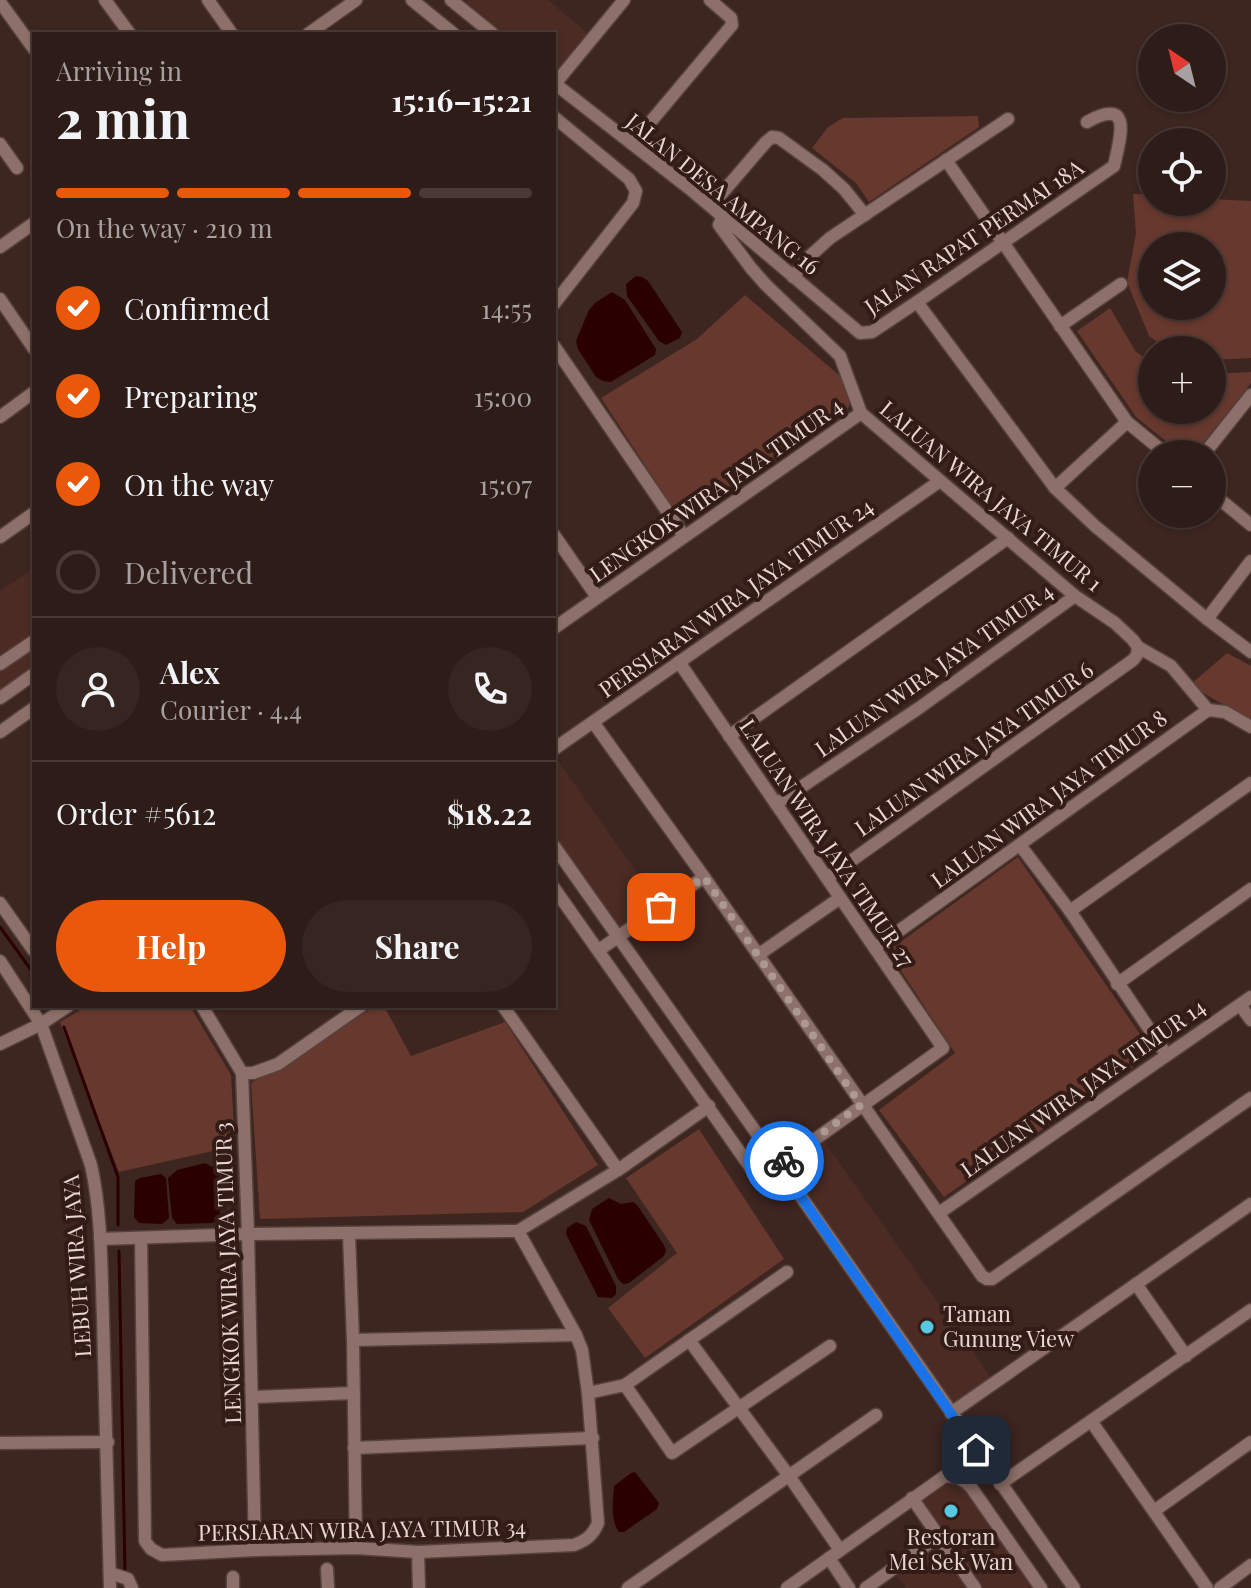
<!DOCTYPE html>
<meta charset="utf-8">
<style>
body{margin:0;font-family:"Playfair Display",serif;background:#362521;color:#f1f3f6;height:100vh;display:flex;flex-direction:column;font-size:30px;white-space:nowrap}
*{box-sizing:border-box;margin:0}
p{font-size:26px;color:#a7a1a2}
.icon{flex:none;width:44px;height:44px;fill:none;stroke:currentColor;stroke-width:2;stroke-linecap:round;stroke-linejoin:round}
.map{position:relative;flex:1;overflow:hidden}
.sheet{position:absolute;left:32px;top:32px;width:524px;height:976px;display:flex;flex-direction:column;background:#2e1c18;border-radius:0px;box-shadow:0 2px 6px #0004,0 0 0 2px #493a37}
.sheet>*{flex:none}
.needle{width:52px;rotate:325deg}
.controls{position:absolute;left:1138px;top:24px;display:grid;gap:16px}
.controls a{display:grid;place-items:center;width:88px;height:88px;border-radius:50%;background:#2e1c18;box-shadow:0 2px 6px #0004,0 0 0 2px #493a37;font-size:40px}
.pin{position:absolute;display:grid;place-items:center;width:68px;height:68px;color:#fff;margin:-34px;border-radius:16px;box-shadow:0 4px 12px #0006}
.courier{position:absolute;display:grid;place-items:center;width:80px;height:80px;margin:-40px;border:6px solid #1a73e8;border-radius:50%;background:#fff;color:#222;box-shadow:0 2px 10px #0007}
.headline em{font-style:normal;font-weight:700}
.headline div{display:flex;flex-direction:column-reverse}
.headline{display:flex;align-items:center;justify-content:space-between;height:136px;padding:0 24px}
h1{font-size:52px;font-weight:700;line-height:60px}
.bar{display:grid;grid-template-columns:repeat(4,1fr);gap:12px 8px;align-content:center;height:96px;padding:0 24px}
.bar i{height:10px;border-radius:6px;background:#493a37}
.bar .on{background:#ea580c}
.bar p{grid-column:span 4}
.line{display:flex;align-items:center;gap:20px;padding:0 24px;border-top:2px solid #493a37}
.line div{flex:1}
.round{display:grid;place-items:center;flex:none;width:84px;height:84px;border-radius:42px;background:#362521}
ol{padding:0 24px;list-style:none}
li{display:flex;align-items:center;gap:24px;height:88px}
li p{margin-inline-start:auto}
li .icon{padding:8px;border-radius:50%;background:#ea580c;color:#fff;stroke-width:4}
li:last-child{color:#a7a1a2}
li i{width:44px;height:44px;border:4px solid #493a37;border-radius:50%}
.button{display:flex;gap:16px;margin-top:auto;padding:16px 24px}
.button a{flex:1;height:92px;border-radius:48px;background:#ea580c;color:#fff;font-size:32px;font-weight:700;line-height:92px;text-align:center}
.button a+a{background:#362521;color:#f1f3f6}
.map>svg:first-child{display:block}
.built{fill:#4b2b24}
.green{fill:#67382d;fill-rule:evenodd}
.water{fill:#2a0000}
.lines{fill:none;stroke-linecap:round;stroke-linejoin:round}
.stream{stroke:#2a0000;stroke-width:3}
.minor-casing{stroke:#56423e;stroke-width:15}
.minor{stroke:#8d7069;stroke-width:12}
.done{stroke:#ac9994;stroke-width:8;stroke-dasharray:0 14.4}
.route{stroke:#1a73e8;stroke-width:10}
.poi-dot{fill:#56c9e1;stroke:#331c16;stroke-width:3}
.labels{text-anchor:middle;stroke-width:8;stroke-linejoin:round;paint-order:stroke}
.street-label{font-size:22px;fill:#e8d7d3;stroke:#331c16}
.poi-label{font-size:22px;fill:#e8d7d3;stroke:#331c16;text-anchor:start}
</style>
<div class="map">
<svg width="1251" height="1588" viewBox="0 0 1251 1588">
<rect width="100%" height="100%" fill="#3d2520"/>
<g class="built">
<path d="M468 0H548L591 36 554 80V34H497L463 6Z"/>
<path d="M34 568V673L0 693V591Z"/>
<path d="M554 755 660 906 617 937 554 847Z"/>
<path d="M819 1134 994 1382 950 1413 775 1164Z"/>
<path d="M954 1465 1040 1588H906L893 1570 938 1535 910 1496Z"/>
</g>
<g class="green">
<path d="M978 116 979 127 869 202 856 183 812 148 828 127 843 118Z"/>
<path d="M1133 194 1152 195V202H1212V199L1251 201V358L1212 360V350H1168L1149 336 1127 282 1136 233ZM1152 246H1212V306H1152Z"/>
<path d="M745 295 846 381 853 395 847 411 683 523 601 398 697 339Z"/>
<path d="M1110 308 1136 352 1152 362V410H1212V374L1251 372V383L1194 454H1182L1136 417 1077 331Z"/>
<path d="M1227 653 1251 666V721L1190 685Z"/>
<path d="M1018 857 1153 1053 944 1197 879 1110 955 1053 888 951Z"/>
<path d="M87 1006H190L231 1075 235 1146 119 1172 60 1022Z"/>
<path d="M376 1006H384L411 1056 505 1022 598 1165 523 1212 260 1219 251 1083Z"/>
<path d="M699 1129 784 1259 645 1358 608 1308 677 1253 626 1178Z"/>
</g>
<g class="water">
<path d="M636 276 642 277 648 281 682 332 680 338 666 345 659 341 627 296 626 284Z"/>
<path d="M612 292 625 300 656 349 655 355 611 382 603 381 596 377 578 349 576 341 589 310 595 303Z"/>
<path d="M205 1163 214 1168 219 1173 220 1217 213 1223 177 1224 172 1218 168 1178 177 1170Z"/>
<path d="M161 1174 166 1178 169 1218 162 1224 139 1223 134 1217 135 1181 140 1178Z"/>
<path d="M609 1198 621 1204 633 1202 637 1205 664 1245 666 1250 664 1256 629 1283 623 1284 618 1279 589 1220 592 1209Z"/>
<path d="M576 1222 586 1226 616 1286V1294L612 1298 598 1297 566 1234 567 1228Z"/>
<path d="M635 1472 659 1503 657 1509 624 1532H619C610 1520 613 1501 614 1486L631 1473Z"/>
</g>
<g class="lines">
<g class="stream">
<path d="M0 927 34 974"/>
<path d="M64 1027 118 1177V1225"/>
<path d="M119 1251 125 1573"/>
</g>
<defs>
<g id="minor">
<path d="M105 0 130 34"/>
<path d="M208 0 232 34"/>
<path d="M412 0 454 34"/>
<path d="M451 0 493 34"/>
<path d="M0 2 34 49"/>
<path d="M308 34 356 0"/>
<path d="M554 83 690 189 860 333 872 332 917 302 1114 166C1120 138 1134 96 1087 122"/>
<path d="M554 85 624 0"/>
<path d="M554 117 629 179 636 191 633 203 554 304"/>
<path d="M0 144 17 168"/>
<path d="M632 144 732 25 731 18 710 0"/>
<path d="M946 160 1127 422 1166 454"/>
<path d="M711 206 766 142 772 137 779 138 823 170 844 189 865 215"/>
<path d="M723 216 719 225 751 268 766 285 840 356 861 413 1075 596 1115 623 1133 640 1138 647 1171 666 1208 710"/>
<path d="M0 247 34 223"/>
<path d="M793 277 809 257 830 238 1008 119"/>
<path d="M0 299 34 349"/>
<path d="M917 302 1055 488 1095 526 1207 619 1251 652"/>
<path d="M1060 326 1121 284"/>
<path d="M554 346 684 536"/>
<path d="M0 417 34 392"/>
<path d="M1204 454 1251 395"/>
<path d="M1055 488 1127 422"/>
<path d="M1212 493 1251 525"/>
<path d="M554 535 597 597"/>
<path d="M0 537 34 513"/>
<path d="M1207 619 1251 561"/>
<path d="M554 628 861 413"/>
<path d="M0 664 34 641"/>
<path d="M0 698 34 674"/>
<path d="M593 722 704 877 982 1276 987 1279H992L1251 1098"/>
<path d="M0 732 34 708"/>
<path d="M729 736 1008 538"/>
<path d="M554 749 940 481"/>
<path d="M776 804 919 708 1075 596"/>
<path d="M1020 845 1070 911 1166 1054"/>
<path d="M554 846 779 1165 1074 1588"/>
<path d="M827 878 1133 660 1137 655 1138 647"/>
<path d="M554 888 753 1171 763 1172 779 1165 943 1048 679 662"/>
<path d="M0 903 34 951"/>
<path d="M1070 911 1251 783"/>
<path d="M875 948 1208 710 1225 712 1251 727"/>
<path d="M599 950 704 877"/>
<path d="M758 955 840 898"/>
<path d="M0 961 41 1024 91 1165C102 1214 101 1267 103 1318 106 1408 107 1498 110 1588"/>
<path d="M1117 984 1251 889"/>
<path d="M1240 1005 1251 1020"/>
<path d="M202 1006 242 1073 248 1234 255 1550"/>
<path d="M503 1006 618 1170"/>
<path d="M0 1044 41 1024 68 1006"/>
<path d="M242 1073H253L278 1064 361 1006"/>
<path d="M939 1213 1251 997"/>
<path d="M349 1234 353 1340 356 1548"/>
<path d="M141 1238 145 1541 151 1549 162 1555 255 1550 356 1548 418 1552 574 1545C587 1540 593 1535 598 1523L588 1393 582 1350 576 1335 518 1231"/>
<path d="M100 1239 248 1234 518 1231 618 1170 709 1106"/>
<path d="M1136 1284 1186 1356"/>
<path d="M353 1340 576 1335"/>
<path d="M689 1340 789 1476 840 1550"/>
<path d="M625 1385 672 1453 830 1346"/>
<path d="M588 1393 625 1385 787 1272"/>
<path d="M252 1397 354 1393"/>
<path d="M951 1413 1251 1204"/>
<path d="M1091 1421 1207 1588"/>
<path d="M0 1443 108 1442"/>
<path d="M354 1448 593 1438"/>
<path d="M1000 1484 1251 1310"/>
<path d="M912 1498 975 1588"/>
<path d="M1154 1511 1251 1442"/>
<path d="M418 1552 419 1588"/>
<path d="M829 1558 849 1588"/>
<path d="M327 1569 328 1588"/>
<path d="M110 1573 128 1579 132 1588"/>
<path d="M233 1577V1588"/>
<path d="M628 1588 876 1415"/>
<path d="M787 1588 945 1476C956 1476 963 1479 971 1487L1041 1588"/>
<path d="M866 1588 939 1536"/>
<path d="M1220 1588 1251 1565"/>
</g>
</defs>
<use href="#minor" class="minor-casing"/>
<use href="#minor" class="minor"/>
</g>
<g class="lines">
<path class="done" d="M661 907 704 877 861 1105 784 1161"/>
<path class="route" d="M784 1161 779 1165 976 1450"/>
</g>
<g class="poi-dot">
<circle cx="927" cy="1327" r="8"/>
<circle cx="951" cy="1511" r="8"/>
</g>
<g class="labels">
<g class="street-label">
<text transform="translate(723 194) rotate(39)" y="8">JALAN DESA AMPANG 16</text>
<text transform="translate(974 237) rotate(-34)" y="8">JALAN RAPAT PERMAI 18A</text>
<text transform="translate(716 490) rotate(-35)" y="8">LENGKOK WIRA JAYA TIMUR 4</text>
<text transform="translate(991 496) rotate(40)" y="8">LALUAN WIRA JAYA TIMUR 1</text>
<text transform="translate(736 598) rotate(-35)" y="8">PERSIARAN WIRA JAYA TIMUR 24</text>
<text transform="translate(934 670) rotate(-35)" y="8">LALUAN WIRA JAYA TIMUR 4</text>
<text transform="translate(974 749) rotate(-35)" y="8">LALUAN WIRA JAYA TIMUR 6</text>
<text transform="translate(1049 799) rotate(-36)" y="8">LALUAN WIRA JAYA TIMUR 8</text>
<text transform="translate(827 843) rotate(56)" y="8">LALUAN WIRA JAYA TIMUR 27</text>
<text transform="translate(1083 1088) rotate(-35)" y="8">LALUAN WIRA JAYA TIMUR 14</text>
<text transform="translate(77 1266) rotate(-94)" y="8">LEBUH WIRA JAYA</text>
<text transform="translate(228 1273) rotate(-92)" y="8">LENGKOK WIRA JAYA TIMUR 3</text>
<text transform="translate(362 1530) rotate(-1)" y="8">PERSIARAN WIRA JAYA TIMUR 34</text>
</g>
<g class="poi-label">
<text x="943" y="1322">Taman<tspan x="943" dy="25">Gunung View</tspan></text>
<text x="951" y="1545" text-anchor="middle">Restoran<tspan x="951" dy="25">Mei Sek Wan</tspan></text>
</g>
</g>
</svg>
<div class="controls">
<a><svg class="needle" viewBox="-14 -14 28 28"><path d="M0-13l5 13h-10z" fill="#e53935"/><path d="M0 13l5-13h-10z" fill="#a7a1a2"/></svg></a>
<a><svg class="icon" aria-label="locate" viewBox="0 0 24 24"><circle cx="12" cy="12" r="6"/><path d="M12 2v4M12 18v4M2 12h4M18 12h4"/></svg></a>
<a><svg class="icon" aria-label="layers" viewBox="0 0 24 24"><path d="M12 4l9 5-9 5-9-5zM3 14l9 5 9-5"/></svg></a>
<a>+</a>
<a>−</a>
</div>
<div class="pin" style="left:661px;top:907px;background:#ea580c"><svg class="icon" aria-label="bag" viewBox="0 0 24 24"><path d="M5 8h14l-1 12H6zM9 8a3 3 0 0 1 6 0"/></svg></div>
<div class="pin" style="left:976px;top:1450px;background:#1f2937"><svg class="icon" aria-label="home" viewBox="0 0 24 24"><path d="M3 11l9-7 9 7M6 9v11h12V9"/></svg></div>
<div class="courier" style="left:784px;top:1161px"><svg class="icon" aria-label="bike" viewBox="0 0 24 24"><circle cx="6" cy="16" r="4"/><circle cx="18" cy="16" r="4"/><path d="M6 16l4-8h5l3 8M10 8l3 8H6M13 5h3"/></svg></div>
<section class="sheet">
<div class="headline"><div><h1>2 min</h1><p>Arriving in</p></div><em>15:16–15:21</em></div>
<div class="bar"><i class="on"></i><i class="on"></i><i class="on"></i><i></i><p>On the way · 210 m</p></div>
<ol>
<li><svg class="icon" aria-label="check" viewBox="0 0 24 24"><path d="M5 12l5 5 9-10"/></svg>Confirmed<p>14:55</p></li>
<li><svg class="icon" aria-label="check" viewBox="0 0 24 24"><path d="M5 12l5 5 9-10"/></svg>Preparing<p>15:00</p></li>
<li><svg class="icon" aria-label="check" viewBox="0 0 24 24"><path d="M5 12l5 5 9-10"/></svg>On the way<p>15:07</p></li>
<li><i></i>Delivered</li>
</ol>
<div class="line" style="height:144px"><a class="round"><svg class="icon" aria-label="person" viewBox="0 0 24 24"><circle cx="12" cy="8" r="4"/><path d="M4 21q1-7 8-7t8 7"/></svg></a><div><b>Alex</b><p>Courier · 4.4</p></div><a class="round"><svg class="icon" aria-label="phone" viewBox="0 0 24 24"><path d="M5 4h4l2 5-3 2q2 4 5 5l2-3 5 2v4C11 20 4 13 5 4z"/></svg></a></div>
<div class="line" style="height:104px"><div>Order #5612</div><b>$18.22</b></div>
<div class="button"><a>Help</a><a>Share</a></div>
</section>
</div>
